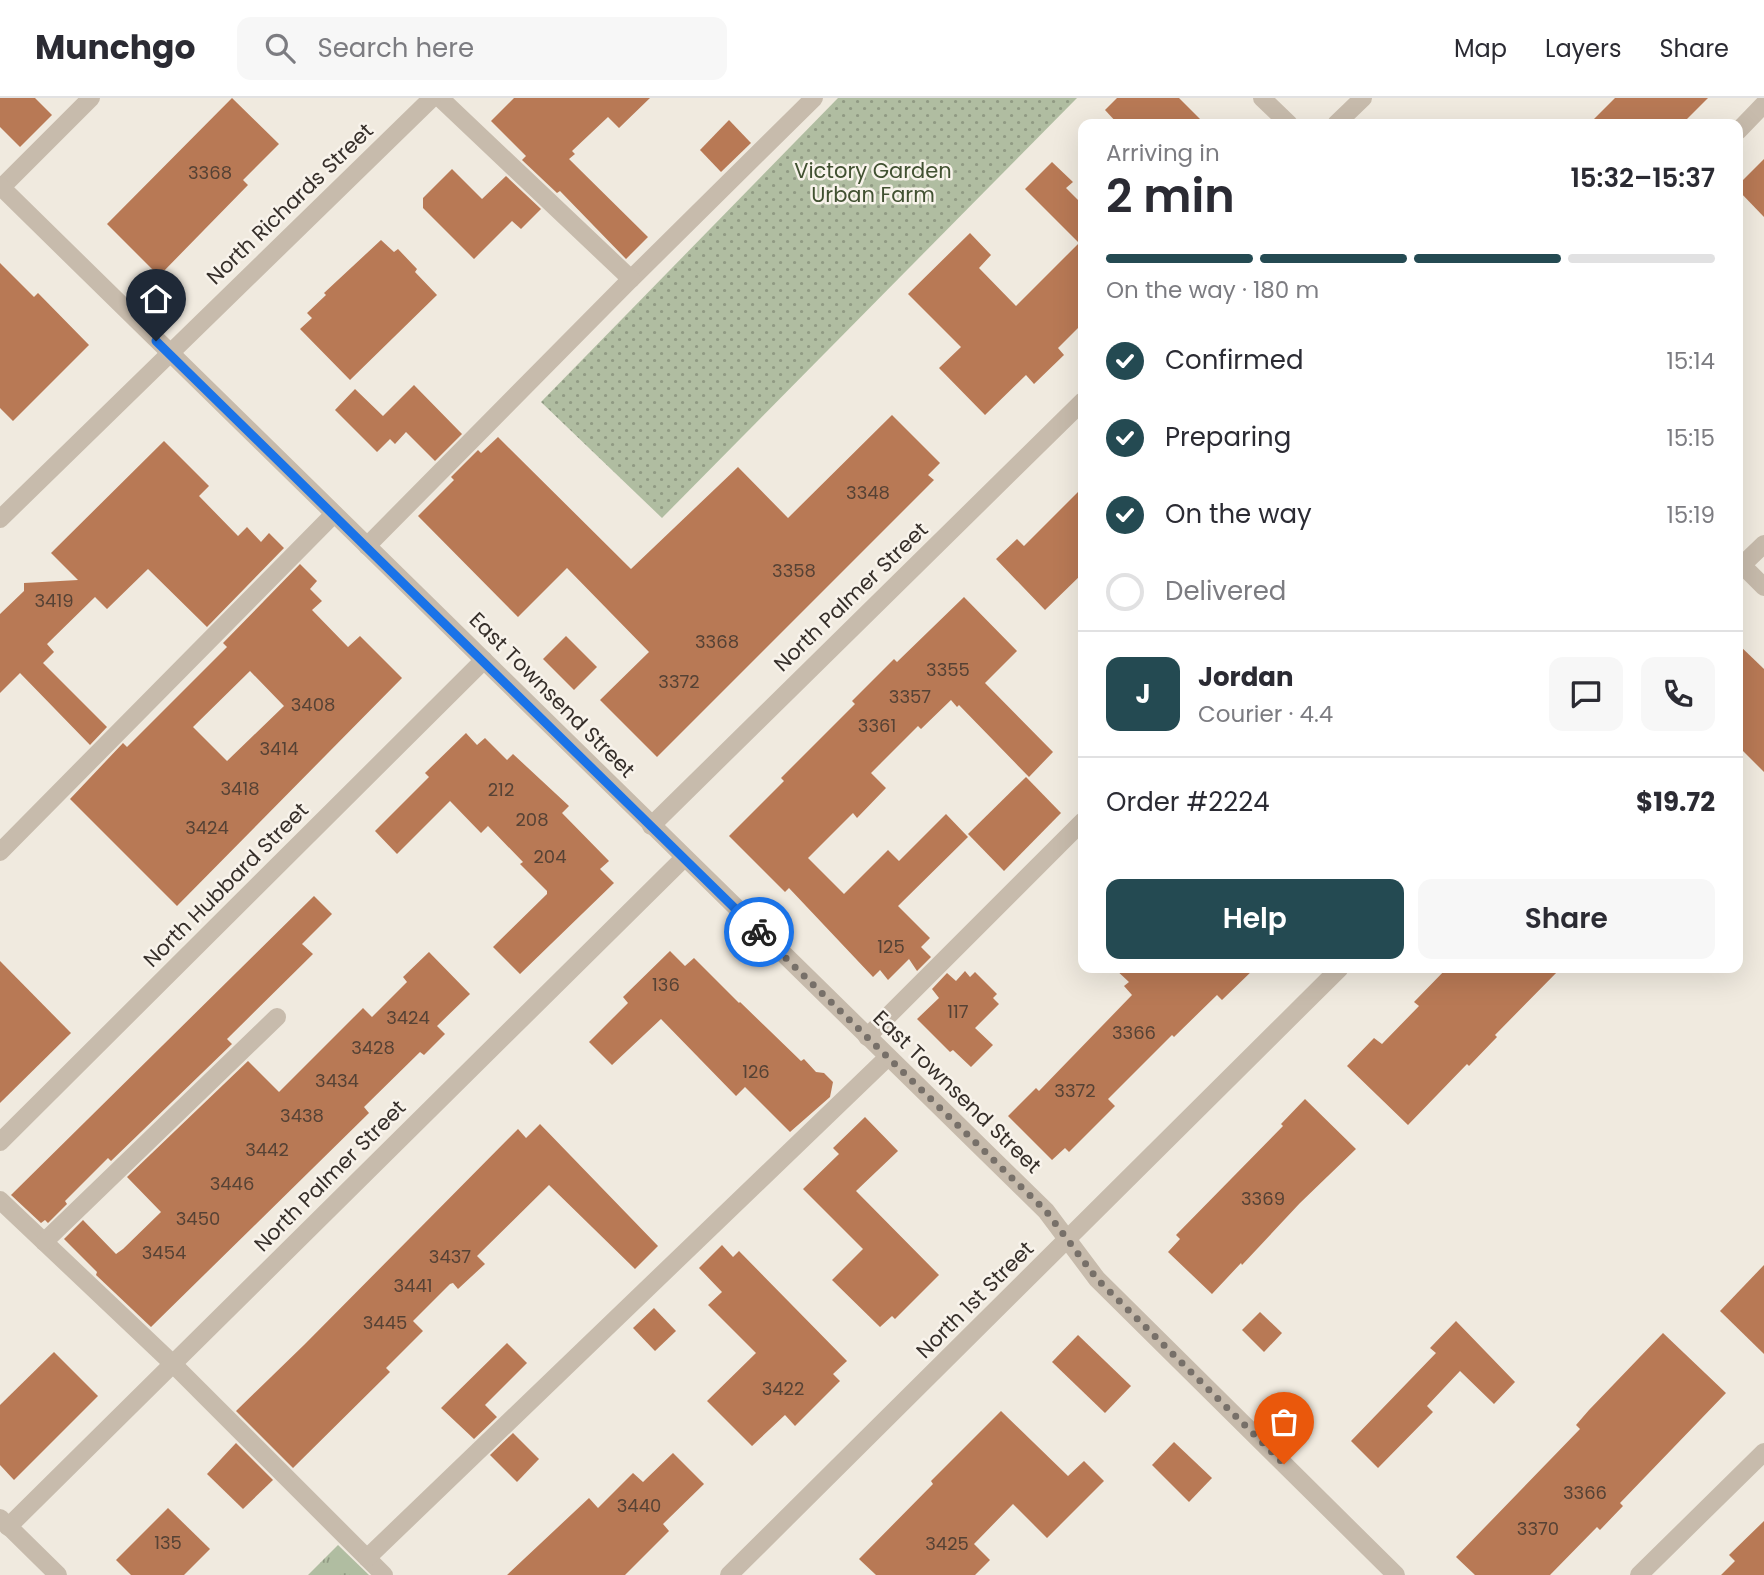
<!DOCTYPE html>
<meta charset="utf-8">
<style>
body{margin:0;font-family:Poppins,sans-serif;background:#f7f7f7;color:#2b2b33;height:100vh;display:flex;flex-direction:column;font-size:26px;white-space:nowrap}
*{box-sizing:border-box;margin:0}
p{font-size:23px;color:#7c7c81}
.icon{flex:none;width:38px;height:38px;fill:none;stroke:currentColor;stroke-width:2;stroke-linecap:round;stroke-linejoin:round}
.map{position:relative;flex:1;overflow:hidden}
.side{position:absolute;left:1078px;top:21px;width:665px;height:854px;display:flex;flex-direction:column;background:#fff;border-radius:14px;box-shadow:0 7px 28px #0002}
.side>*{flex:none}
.pin{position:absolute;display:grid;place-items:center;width:60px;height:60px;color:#fff;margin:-72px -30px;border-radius:50% 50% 50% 0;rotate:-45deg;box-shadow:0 0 7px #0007}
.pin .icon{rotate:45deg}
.courier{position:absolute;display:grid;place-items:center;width:70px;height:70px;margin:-35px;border:5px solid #1a73e8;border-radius:50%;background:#fff;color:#222;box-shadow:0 2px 9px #0007}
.headline em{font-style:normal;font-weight:600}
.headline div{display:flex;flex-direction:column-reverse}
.headline{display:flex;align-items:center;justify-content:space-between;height:119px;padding:0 28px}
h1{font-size:46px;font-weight:600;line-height:52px}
.bar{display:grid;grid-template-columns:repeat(4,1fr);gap:10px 7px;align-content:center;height:84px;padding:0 28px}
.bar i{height:9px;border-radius:5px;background:#e1e1e2}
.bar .selected{background:#244a52}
.bar p{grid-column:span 4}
.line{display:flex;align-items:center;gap:18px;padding:0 28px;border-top:2px solid #e1e1e2}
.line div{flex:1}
.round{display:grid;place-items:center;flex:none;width:74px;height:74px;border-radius:14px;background:#f7f7f7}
ol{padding:0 28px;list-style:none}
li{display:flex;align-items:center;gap:21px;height:77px}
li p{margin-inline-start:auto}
li .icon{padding:7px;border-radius:50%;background:#244a52;color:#fff;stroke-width:4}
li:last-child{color:#7c7c81}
li i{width:38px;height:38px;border:4px solid #e1e1e2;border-radius:50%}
.cta{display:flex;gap:14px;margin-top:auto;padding:14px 28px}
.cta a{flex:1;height:80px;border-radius:14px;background:#244a52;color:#fff;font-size:28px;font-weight:600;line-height:80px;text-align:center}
.cta a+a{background:#f7f7f7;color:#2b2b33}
header{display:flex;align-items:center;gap:42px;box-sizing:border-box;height:98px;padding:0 35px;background:#fff;border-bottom:2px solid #e1e1e2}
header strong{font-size:33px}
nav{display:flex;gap:38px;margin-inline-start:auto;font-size:24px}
.search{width:490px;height:63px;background:#f7f7f7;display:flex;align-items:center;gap:18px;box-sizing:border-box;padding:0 24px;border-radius:14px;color:#7c7c81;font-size:26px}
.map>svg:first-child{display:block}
.park{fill:url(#park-tufts)}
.garden{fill:url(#garden-dots)}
.building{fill:#b87955;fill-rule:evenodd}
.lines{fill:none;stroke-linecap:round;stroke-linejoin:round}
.service{stroke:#c7bbac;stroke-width:18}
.minor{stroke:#c7bbac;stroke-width:18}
.tertiary{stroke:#c7bbac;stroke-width:18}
.done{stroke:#777069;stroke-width:7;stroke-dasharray:0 12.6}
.route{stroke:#1a73e8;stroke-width:9}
.labels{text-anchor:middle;stroke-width:5;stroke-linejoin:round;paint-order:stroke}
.number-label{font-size:18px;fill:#564235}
.park-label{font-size:21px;fill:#415131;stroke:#f8f3eb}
.street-label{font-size:21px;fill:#362f2a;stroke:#f8f3eb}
</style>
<header>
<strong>Munchgo</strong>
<div class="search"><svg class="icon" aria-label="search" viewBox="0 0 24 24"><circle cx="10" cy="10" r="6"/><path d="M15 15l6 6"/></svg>Search here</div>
<nav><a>Map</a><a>Layers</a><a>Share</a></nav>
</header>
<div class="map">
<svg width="1764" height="1477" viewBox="0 0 1764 1477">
<defs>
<pattern id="park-tufts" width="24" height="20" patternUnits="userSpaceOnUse" patternTransform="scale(1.75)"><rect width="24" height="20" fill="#b0bda1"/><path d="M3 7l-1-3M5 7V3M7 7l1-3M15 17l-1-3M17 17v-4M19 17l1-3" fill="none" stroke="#909a83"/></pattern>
<pattern id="garden-dots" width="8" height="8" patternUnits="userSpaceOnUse" patternTransform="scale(1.75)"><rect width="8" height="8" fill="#b0bda1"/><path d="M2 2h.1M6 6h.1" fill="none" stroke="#909a83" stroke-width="1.8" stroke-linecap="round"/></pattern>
</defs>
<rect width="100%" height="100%" fill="#f0eadf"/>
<path class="park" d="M338 1447 369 1477H308Z"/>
<path class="garden" d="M838 0H1077L662 420 541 304Z"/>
<g class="building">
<path d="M0 0H35L52 17 20 49 0 29Z"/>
<path d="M232 0 279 46 243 82 248 87 159 178 107 126Z"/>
<path d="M514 0H650L619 30 608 19 572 53 575 56 569 61 648 139 626 161 560 93 557 95 522 62 526 58 491 23Z"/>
<path d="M1117 0H1179L1205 26H1118L1105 12Z"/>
<path d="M1615 0H1708L1682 26H1589Z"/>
<path d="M729 22 751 45 721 74 700 52Z"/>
<path d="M1764 61V119L1738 92V87Z"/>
<path d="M1052 64 1073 84 1066 90 1083 107V225L1058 250 1064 257 1034 286 1026 277 985 317 939 270 961 249 908 196 970 135 991 157 979 170 1016 208 1079 145 1025 91Z"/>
<path d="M452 71 482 101 506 78 541 111 521 131 512 123 474 161 423 110V100Z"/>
<path d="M381 142 394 154 398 151 417 171 415 174 437 197 350 282 300 231 312 220 307 215 326 197 324 195Z"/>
<path d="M0 165 34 199 38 195 89 247 13 323 0 310Z"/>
<path d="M414 287 462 336 435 363 406 334 395 346 390 341 377 354 335 312 355 291 383 318Z"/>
<path d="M892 317 940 365 928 377 934 382 657 659 600 602 649 554 567 470 518 519 418 418 454 382 451 379 478 352 481 355 498 339 631 471 738 369 788 420Z"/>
<path d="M164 343 209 388 199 398 238 438 247 429 261 444 269 435 284 450 207 529 148 471 107 511 95 499 47 546 54 554 43 565 107 629 90 647 20 575 0 595V516L24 493V485L78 482 51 455Z"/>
<path d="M1083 389V475L1045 512 996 461 1017 441 1024 448Z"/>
<path d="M300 466 317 483 310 491 322 503 312 512 348 549 360 538 402 580 177 808 70 701 123 645 127 649 227 549 223 545ZM250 573 284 608 227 663 193 629Z"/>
<path d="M964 499 1017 553 985 585 1053 654 1029 679 959 607 957 609 951 602 921 631 918 628 871 675 886 690 857 720 853 715 808 760 844 796 888 752 899 763 946 716 968 739 898 808 930 840 921 849 931 859 917 873 909 861 888 882 880 872 873 879 789 790 785 794 729 738 784 683 781 680 855 606 852 603 894 561 897 564Z"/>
<path d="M566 538 597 569 574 592 543 561Z"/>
<path d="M1738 546 1764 571V674L1738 648Z"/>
<path d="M466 635 477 647 485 640 507 662 513 656 569 708 562 715 609 763 600 771 614 785 520 876 493 849 547 796V793L520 766 523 764 488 728 481 735 450 703 397 756 375 733 429 679 425 675Z"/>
<path d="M1026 679 1061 715 1004 773 968 736Z"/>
<path d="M314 798 332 816 302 846 313 856 227 941 232 946 111 1063 108 1060 65 1103 67 1106 48 1125 45 1122 41 1125 11 1097Z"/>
<path d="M670 853 685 868 694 860 739 905 740 904 801 963 804 961 816 974 824 975 833 984 830 999 790 1034 745 989 736 998 661 921 612 967 589 944 628 905 623 899Z"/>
<path d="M429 854 470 896 437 928 445 936 424 957 420 954 364 1009 369 1015 151 1229 96 1177 97 1174 64 1141 83 1122 116 1156 123 1151 161 1114 127 1079 248 963 279 994 363 910 372 919 407 884 403 879Z"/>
<path d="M0 863 71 935 0 1005Z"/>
<path d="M1114 870H1255L1222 902 1217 897 1174 939 1172 937 1108 1001 1115 1008 1069 1054 1065 1050 1052 1062 1008 1018 1036 990 1039 993 1132 897 1124 888 1129 884Z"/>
<path d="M1447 870H1561L1495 937 1497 939 1469 968 1467 966 1408 1027 1347 968 1374 940 1382 946 1419 908 1414 904Z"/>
<path d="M965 873 970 879 975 874 997 896 993 900 999 906 975 930 993 947 971 969 953 952 950 954 917 921 939 900 932 891 947 875 956 883Z"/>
<path d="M1305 1001 1356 1051 1300 1105 1242 1167 1241 1165 1212 1196 1168 1154 1180 1141 1176 1137 1283 1028 1281 1026Z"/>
<path d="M865 1019 898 1053 856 1093 939 1177 895 1221 892 1218 880 1229 832 1182 863 1151 803 1091 839 1056 833 1050Z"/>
<path d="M540 1026 658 1148 635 1171 549 1087 477 1158 485 1166 458 1191 453 1185 450 1186 413 1223 423 1233 386 1270 390 1274 293 1370 236 1313 305 1246 518 1031 526 1040Z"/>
<path d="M722 1147 733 1159 739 1153 847 1263 833 1276 840 1283 795 1328 785 1317 752 1348 707 1303 756 1255 708 1207 722 1194 699 1170Z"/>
<path d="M1764 1167V1256L1720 1213Z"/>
<path d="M654 1210 676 1233 655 1253 633 1230Z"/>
<path d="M1260 1214 1282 1235 1264 1254 1242 1232Z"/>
<path d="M1456 1223 1515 1284 1494 1306 1460 1273 1427 1308 1433 1314 1378 1370 1351 1343 1436 1255 1430 1250Z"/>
<path d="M1663 1235 1726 1295 1620 1405 1623 1408 1600 1432 1597 1429 1550 1477H1475L1456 1459 1580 1331 1576 1327 1589 1312Z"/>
<path d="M1078 1237 1131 1288 1105 1315 1052 1264Z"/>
<path d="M507 1245 527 1265 485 1307 497 1319 474 1341 441 1310Z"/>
<path d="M54 1254 98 1298 14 1382 0 1367V1307Z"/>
<path d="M1001 1313 1068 1378 1084 1363 1104 1383 1047 1440 1013 1406 974 1446 990 1462 975 1477H876L859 1461 933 1386 931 1383Z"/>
<path d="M513 1335 539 1361 517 1384 490 1357Z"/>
<path d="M1174 1344 1212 1380 1189 1404 1152 1367Z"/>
<path d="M236 1345 273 1382 243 1411 207 1376Z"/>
<path d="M673 1355 704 1386 663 1426 669 1433 625 1477H507L589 1400 598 1410 633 1375 643 1384Z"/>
<path d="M168 1410 210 1451 184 1477H131L116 1462Z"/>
<path d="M1764 1423V1477H1721L1735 1463 1729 1457Z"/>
</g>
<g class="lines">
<g class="service">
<path d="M1336 26 1363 0"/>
<path d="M0 91 91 0"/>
<path d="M631 181 814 0"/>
<path d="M367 448 631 181 440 0"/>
<path d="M0 754 334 416"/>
<path d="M867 939 1083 723"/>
<path d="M0 1102 173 1266 384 1477"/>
<path d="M44 1144 277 919"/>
<path d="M367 1460 888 959"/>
</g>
<g class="minor">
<path d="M1262 0 1289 26"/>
<path d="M1738 33 1764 6"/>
<path d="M0 88 1046 1113 1097 1181 1396 1477"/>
<path d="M0 421 432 0"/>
<path d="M1738 463 1764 489"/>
<path d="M1738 471 1764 446"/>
<path d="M651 728 1083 303"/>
<path d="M0 1044 484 562"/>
<path d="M8 1429 684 760"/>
<path d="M729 1477 1340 870"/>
<path d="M1639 1477 1764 1354"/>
</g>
<path class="tertiary" d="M0 1420 58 1477"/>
</g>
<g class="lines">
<path class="done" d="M759 834 1046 1113 1097 1181 1284 1366"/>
<path class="route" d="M156 243 759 834"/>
</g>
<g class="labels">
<g class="number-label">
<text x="210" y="81">3368</text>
<text x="868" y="401">3348</text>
<text x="794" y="479">3358</text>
<text x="54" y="509">3419</text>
<text x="717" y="550">3368</text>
<text x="948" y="578">3355</text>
<text x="679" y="590">3372</text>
<text x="910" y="605">3357</text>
<text x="313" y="613">3408</text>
<text x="877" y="634">3361</text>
<text x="279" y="657">3414</text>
<text x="240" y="697">3418</text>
<text x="501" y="698">212</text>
<text x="532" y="728">208</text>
<text x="207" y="736">3424</text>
<text x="550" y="765">204</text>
<text x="891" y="855">125</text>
<text x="666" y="893">136</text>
<text x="958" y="920">117</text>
<text x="408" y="926">3424</text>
<text x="1134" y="941">3366</text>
<text x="373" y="956">3428</text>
<text x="756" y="980">126</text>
<text x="337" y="989">3434</text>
<text x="1075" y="999">3372</text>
<text x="302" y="1024">3438</text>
<text x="267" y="1058">3442</text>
<text x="232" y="1092">3446</text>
<text x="1263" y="1107">3369</text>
<text x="198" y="1127">3450</text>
<text x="164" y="1161">3454</text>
<text x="450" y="1165">3437</text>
<text x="413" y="1194">3441</text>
<text x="385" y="1231">3445</text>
<text x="783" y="1297">3422</text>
<text x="1585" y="1401">3366</text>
<text x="639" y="1414">3440</text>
<text x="1538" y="1437">3370</text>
<text x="168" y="1451">135</text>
<text x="947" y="1452">3425</text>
</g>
<g class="park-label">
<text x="873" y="80">Victory Garden<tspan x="873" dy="24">Urban Farm</tspan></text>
</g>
<g class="street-label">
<text transform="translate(290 106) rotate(-44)" y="7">North Richards Street</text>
<text transform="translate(851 499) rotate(-44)" y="7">North Palmer Street</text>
<text transform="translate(552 597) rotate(45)" y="7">East Townsend Street</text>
<text transform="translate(226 787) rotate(-45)" y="7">North Hubbard Street</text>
<text transform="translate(957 994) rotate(44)" y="7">East Townsend Street</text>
<text transform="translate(330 1078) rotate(-45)" y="7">North Palmer Street</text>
<text transform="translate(975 1202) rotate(-45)" y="7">North 1st Street</text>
</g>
</g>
</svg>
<div class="pin" style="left:1284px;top:1366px;background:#ea580c"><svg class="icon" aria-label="bag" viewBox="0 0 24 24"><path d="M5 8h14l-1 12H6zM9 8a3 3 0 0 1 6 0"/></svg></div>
<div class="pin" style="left:156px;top:243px;background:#1f2937"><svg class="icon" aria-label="home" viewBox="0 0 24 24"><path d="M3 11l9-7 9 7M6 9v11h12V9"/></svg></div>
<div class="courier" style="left:759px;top:834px"><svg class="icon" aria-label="bike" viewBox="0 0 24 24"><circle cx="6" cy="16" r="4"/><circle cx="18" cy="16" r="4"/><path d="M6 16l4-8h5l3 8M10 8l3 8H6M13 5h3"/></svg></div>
<section class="side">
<div class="headline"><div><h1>2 min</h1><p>Arriving in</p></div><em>15:32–15:37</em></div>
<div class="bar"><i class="selected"></i><i class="selected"></i><i class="selected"></i><i></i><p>On the way · 180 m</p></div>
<ol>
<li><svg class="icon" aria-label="check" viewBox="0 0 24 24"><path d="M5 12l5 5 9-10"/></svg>Confirmed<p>15:14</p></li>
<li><svg class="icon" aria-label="check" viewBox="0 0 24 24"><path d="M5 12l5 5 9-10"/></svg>Preparing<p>15:15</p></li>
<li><svg class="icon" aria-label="check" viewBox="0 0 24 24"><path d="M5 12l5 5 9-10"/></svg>On the way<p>15:19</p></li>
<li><i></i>Delivered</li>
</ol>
<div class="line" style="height:126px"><b class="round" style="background:#244a52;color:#fff">J</b><div><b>Jordan</b><p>Courier · 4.4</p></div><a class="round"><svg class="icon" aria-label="chat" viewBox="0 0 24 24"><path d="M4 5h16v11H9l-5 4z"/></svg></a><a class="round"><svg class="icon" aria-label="phone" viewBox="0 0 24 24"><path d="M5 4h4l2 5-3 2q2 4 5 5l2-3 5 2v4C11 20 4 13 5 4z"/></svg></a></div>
<div class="line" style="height:91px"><div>Order #2224</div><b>$19.72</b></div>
<div class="cta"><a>Help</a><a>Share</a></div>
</section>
</div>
